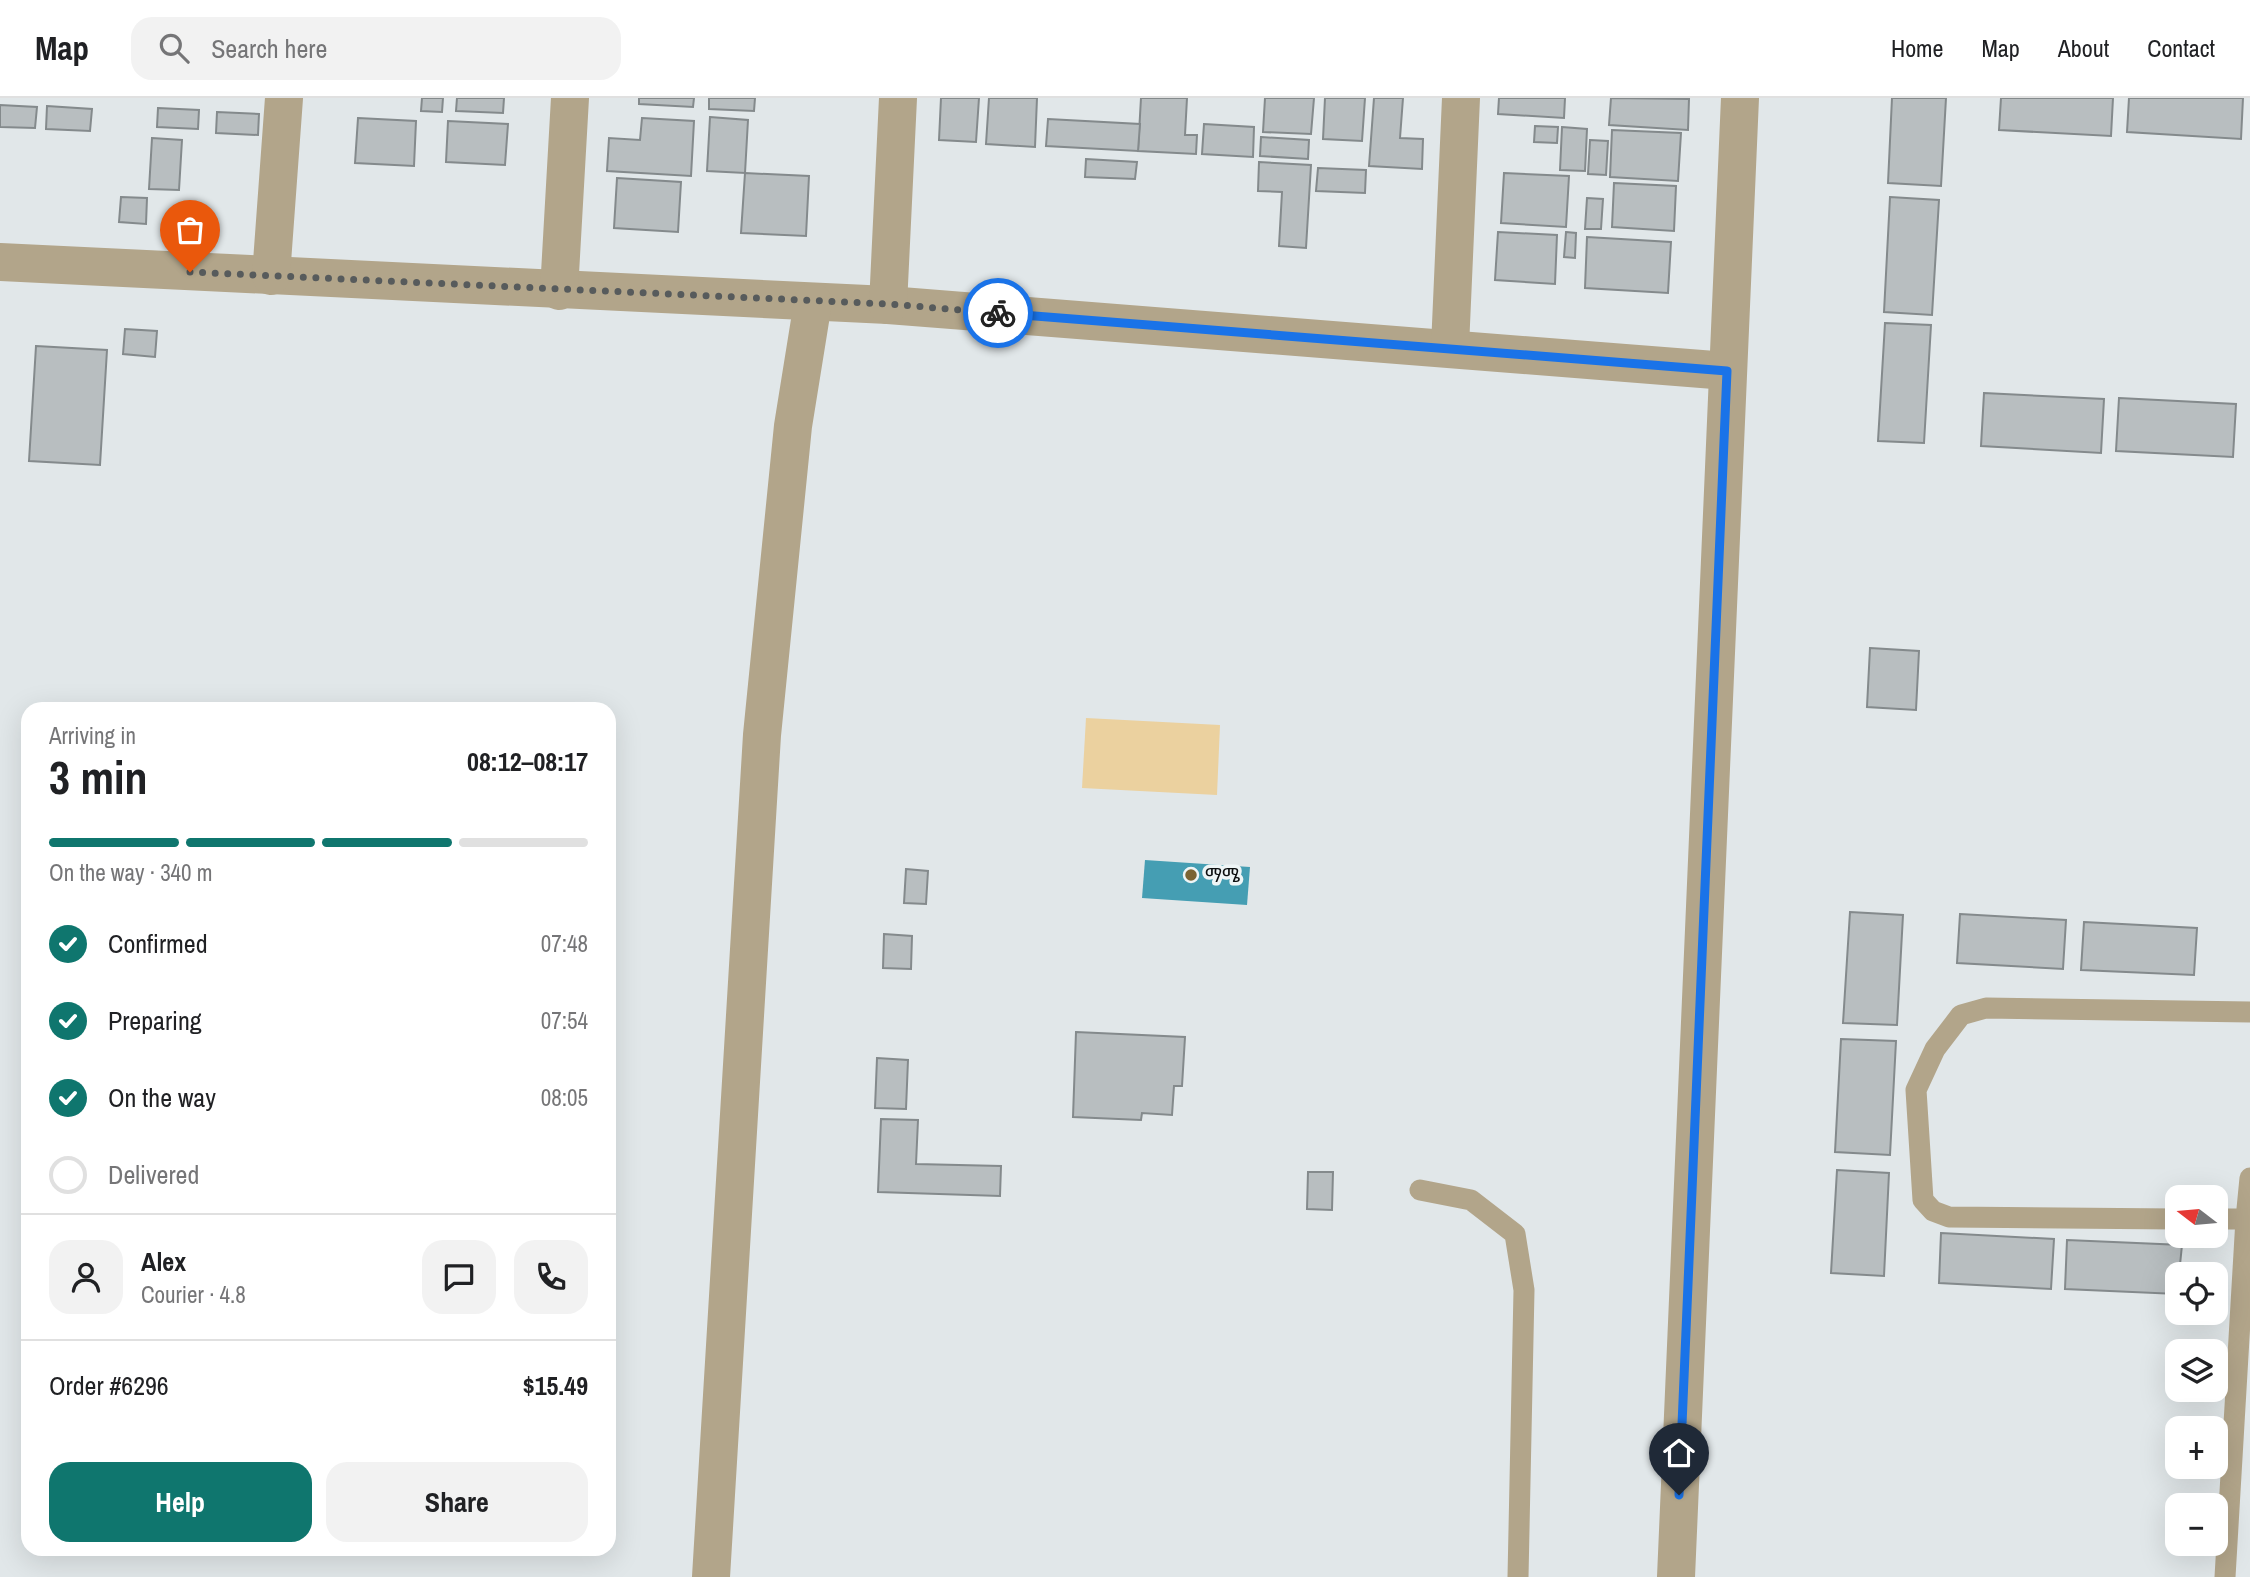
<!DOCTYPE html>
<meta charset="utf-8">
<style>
body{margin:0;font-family:"Archivo Narrow","Noto Sans Ethiopic",sans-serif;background:#f2f2f2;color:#202124;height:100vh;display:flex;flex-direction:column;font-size:26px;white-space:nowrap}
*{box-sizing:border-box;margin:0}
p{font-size:23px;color:#757577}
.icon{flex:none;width:38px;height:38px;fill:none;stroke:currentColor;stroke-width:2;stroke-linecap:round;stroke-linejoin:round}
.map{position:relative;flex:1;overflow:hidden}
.side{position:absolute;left:21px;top:604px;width:595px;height:854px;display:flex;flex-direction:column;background:#fff;border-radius:21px;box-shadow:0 7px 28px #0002}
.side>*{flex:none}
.needle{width:46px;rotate:286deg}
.controls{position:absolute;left:2165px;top:1087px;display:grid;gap:14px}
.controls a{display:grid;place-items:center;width:63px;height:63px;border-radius:14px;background:#fff;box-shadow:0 7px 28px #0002;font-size:35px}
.pin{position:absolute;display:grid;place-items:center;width:60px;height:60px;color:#fff;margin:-72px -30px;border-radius:50% 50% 50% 0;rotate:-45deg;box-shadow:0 0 7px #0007}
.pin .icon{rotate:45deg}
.courier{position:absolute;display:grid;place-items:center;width:70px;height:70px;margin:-35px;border:5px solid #1a73e8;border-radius:50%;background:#fff;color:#222;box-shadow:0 2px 9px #0007}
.summary em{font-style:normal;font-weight:700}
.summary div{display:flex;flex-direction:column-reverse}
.summary{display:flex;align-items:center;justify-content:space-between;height:119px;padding:0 28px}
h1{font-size:46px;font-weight:700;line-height:52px}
.bar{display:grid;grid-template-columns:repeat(4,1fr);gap:10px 7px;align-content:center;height:84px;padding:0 28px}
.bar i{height:9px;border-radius:5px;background:#e0e0e0}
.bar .selected{background:#0f766e}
.bar p{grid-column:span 4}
.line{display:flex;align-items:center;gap:18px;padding:0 28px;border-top:2px solid #e0e0e0}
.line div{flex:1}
.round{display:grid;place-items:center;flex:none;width:74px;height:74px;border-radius:21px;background:#f2f2f2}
ol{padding:0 28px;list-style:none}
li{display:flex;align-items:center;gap:21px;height:77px}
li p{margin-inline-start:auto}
li .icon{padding:7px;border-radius:50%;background:#0f766e;color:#fff;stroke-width:4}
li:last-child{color:#757577}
li i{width:38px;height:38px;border:4px solid #e0e0e0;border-radius:50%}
.primary-button{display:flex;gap:14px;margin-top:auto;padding:14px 28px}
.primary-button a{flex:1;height:80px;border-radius:21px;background:#0f766e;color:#fff;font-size:28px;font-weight:700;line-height:80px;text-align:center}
.primary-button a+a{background:#f2f2f2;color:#202124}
header{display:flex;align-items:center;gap:42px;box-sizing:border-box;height:98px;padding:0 35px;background:#fff;border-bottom:2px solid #e0e0e0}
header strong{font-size:33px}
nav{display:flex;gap:38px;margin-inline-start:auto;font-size:24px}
.search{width:490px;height:63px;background:#f2f2f2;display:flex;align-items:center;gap:18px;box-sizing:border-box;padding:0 24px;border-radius:21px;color:#757577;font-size:26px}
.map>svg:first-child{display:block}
.green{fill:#ebd19f}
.water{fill:#459eb3}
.building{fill:#b8bec0;stroke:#848a8c;stroke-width:2}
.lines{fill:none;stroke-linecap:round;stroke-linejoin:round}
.lane{stroke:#b2a58a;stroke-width:21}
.street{stroke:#b2a58a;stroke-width:38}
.done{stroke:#575b5c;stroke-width:7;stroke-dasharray:0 12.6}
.route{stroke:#1a73e8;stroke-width:9}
.poi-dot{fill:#7b6434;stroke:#eef5f6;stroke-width:2.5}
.labels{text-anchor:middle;stroke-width:7;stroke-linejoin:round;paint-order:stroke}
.poi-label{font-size:19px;fill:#0d0f10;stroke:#eef5f6;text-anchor:start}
</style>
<header>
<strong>Map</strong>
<div class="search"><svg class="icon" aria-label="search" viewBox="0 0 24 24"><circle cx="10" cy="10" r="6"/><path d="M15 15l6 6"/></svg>Search here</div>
<nav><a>Home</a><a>Map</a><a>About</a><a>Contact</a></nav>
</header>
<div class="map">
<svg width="2250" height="1479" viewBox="0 0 2250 1479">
<rect width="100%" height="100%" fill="#e1e7e9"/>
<path class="green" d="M1086 620 1220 627 1217 697 1082 690Z"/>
<path class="water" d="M1145 762 1250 769 1247 807 1142 800Z"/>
<g class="building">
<path d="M422 0H443L442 14 421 13Z"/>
<path d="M457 0H504L503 15 456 13Z"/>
<path d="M639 0H694L693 9 639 6Z"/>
<path d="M709 0H755L754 13 709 11Z"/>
<path d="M941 0H979L976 44 939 42Z"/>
<path d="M989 0H1037L1035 49 986 46Z"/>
<path d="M1141 0H1187L1185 37H1197L1196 56 1138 53Z"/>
<path d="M1265 0H1314L1311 36 1263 34Z"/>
<path d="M1325 0H1365L1362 43 1323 41Z"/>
<path d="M1374 0H1403L1400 40 1423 41 1422 71 1369 68Z"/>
<path d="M1499 0H1565L1564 20 1498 16Z"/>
<path d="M1611 0 1689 1 1688 32 1609 27Z"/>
<path d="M1892 0H1946L1941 88 1888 85Z"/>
<path d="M2001 0H2113L2111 38 1999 32Z"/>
<path d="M2129 0H2243L2241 41 2127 34Z"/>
<path d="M0 7 37 9 35 30 0 29Z"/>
<path d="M47 8 92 11 90 33 46 31Z"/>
<path d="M158 10 199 12 198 31 157 29Z"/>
<path d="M217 14 259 16 258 37 216 35Z"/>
<path d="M710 19 748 22 745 75 707 73Z"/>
<path d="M358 20 416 23 414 68 355 65Z"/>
<path d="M642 20 694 23 691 78 607 73 609 40 640 42Z"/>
<path d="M1048 21 1140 26 1138 53 1046 48Z"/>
<path d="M448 23 508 26 505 67 446 64Z"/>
<path d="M1204 26 1254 29 1253 59 1202 56Z"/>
<path d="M1535 28 1558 29 1557 45 1534 44Z"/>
<path d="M1562 29 1587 31 1585 73 1560 72Z"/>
<path d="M1612 32 1681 35 1678 83 1610 79Z"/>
<path d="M1261 39 1309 42 1308 61 1260 58Z"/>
<path d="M152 40 182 42 179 92 149 91Z"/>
<path d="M1590 42 1608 43 1606 77 1588 76Z"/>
<path d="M1086 61 1137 64 1135 81 1085 79Z"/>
<path d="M1259 64 1311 67 1306 150 1279 148 1282 94 1258 93Z"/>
<path d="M1318 70 1366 72 1365 95 1316 93Z"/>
<path d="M745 75 809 78 806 138 741 135Z"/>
<path d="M1504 75 1569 78 1566 129 1501 125Z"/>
<path d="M617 80 681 84 678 134 614 130Z"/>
<path d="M1614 85 1676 88 1674 133 1612 129Z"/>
<path d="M121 99 147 100 146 126 119 124Z"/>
<path d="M1890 99 1939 102 1932 217 1884 214Z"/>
<path d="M1587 100 1603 101 1601 131H1585Z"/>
<path d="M1498 134 1557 137 1555 186 1495 182Z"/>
<path d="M1566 134 1576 135 1575 160 1564 159Z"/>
<path d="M1587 139 1671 144 1668 195 1585 190Z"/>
<path d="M1885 225 1931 227 1924 345 1878 343Z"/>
<path d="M125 231 157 233 155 259 123 256Z"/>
<path d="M36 248 107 252 100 367 29 363Z"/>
<path d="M1984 295 2104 301 2101 355 1981 348Z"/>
<path d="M2119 300 2236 306 2233 359 2116 353Z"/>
<path d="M1870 550 1919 553 1916 612 1867 609Z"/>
<path d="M906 771 928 773 926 806 904 805Z"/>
<path d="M1850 814 1903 817 1897 927 1843 925Z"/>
<path d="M1960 816 2066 822 2063 871 1957 865Z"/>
<path d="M2084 824 2197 830 2194 877 2081 872Z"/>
<path d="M884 836 912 838 911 871 883 870Z"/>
<path d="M1076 934 1185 939 1182 988H1174L1172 1017 1142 1015 1141 1022 1073 1019Z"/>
<path d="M1841 941 1896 943 1890 1057 1835 1054Z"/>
<path d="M877 960 908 962 906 1011 875 1010Z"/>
<path d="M881 1021 918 1022 916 1066 1001 1068 1000 1098 878 1094Z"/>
<path d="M1837 1072 1889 1075 1884 1178 1831 1175Z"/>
<path d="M1308 1074H1333L1332 1112 1307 1111Z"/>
<path d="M1941 1135 2054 1141 2051 1191 1939 1185Z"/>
<path d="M2067 1142 2182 1147 2177 1196 2065 1191Z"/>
</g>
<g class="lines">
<g class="lane">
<path d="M1420 1092 1471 1102 1515 1136 1524 1192 1518 1479"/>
<path d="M2177 1121 1949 1119 1933 1113 1923 1102 1916 992 1935 951 1961 917 1986 910 2250 914"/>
<path d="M2216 1121H2246L2250 1080"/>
<path d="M2225 1479 2246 1121"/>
</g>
<g class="street">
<path d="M0 164 888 207 1727 273"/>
<path d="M271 178 284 0"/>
<path d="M559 193 570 0"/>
<path d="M888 207 898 0"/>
<path d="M1450 249 1461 0"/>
<path d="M711 1479 762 637 793 328 813 204"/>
<path d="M1676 1479 1740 0"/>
</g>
</g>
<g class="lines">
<path class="done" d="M190 174 888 206 998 215"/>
<path class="route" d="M998 215 1727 273 1679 1397"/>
</g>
<circle class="poi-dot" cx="1191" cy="777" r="7"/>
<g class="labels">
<g class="poi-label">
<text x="1205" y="784">ማሜ</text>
</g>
</g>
</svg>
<div class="controls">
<a><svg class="needle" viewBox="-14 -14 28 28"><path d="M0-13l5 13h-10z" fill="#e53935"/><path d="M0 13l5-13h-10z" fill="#757577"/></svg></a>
<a><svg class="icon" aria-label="locate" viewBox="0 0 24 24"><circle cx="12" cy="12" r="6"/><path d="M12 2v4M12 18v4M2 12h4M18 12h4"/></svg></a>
<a><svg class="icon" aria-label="layers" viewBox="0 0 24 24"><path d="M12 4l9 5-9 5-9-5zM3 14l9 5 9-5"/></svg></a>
<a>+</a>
<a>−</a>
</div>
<div class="pin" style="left:190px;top:174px;background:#ea580c"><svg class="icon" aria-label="bag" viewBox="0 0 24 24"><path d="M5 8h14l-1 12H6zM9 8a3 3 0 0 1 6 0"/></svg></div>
<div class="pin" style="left:1679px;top:1397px;background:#1f2937"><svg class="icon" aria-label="home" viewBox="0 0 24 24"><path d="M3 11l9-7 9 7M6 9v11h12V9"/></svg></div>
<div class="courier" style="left:998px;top:215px"><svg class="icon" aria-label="bike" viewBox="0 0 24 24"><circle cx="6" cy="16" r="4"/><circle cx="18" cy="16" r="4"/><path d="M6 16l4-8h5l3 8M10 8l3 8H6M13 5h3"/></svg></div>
<section class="side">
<div class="summary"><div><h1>3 min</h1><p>Arriving in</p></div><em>08:12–08:17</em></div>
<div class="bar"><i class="selected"></i><i class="selected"></i><i class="selected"></i><i></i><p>On the way · 340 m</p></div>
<ol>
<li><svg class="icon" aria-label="check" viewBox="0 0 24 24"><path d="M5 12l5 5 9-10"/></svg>Confirmed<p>07:48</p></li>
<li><svg class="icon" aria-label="check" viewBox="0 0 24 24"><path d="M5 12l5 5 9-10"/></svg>Preparing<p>07:54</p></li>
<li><svg class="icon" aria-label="check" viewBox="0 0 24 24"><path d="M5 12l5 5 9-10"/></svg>On the way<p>08:05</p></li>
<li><i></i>Delivered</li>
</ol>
<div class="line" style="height:126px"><a class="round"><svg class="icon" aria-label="person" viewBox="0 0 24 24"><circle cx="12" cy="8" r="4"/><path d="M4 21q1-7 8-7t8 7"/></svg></a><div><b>Alex</b><p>Courier · 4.8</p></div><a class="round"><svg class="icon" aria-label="chat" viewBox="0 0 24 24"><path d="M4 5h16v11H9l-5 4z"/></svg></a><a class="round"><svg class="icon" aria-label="phone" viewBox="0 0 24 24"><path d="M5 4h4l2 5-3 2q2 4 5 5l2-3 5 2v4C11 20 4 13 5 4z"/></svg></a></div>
<div class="line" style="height:91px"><div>Order #6296</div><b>$15.49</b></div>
<div class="primary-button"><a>Help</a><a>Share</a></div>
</section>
</div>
